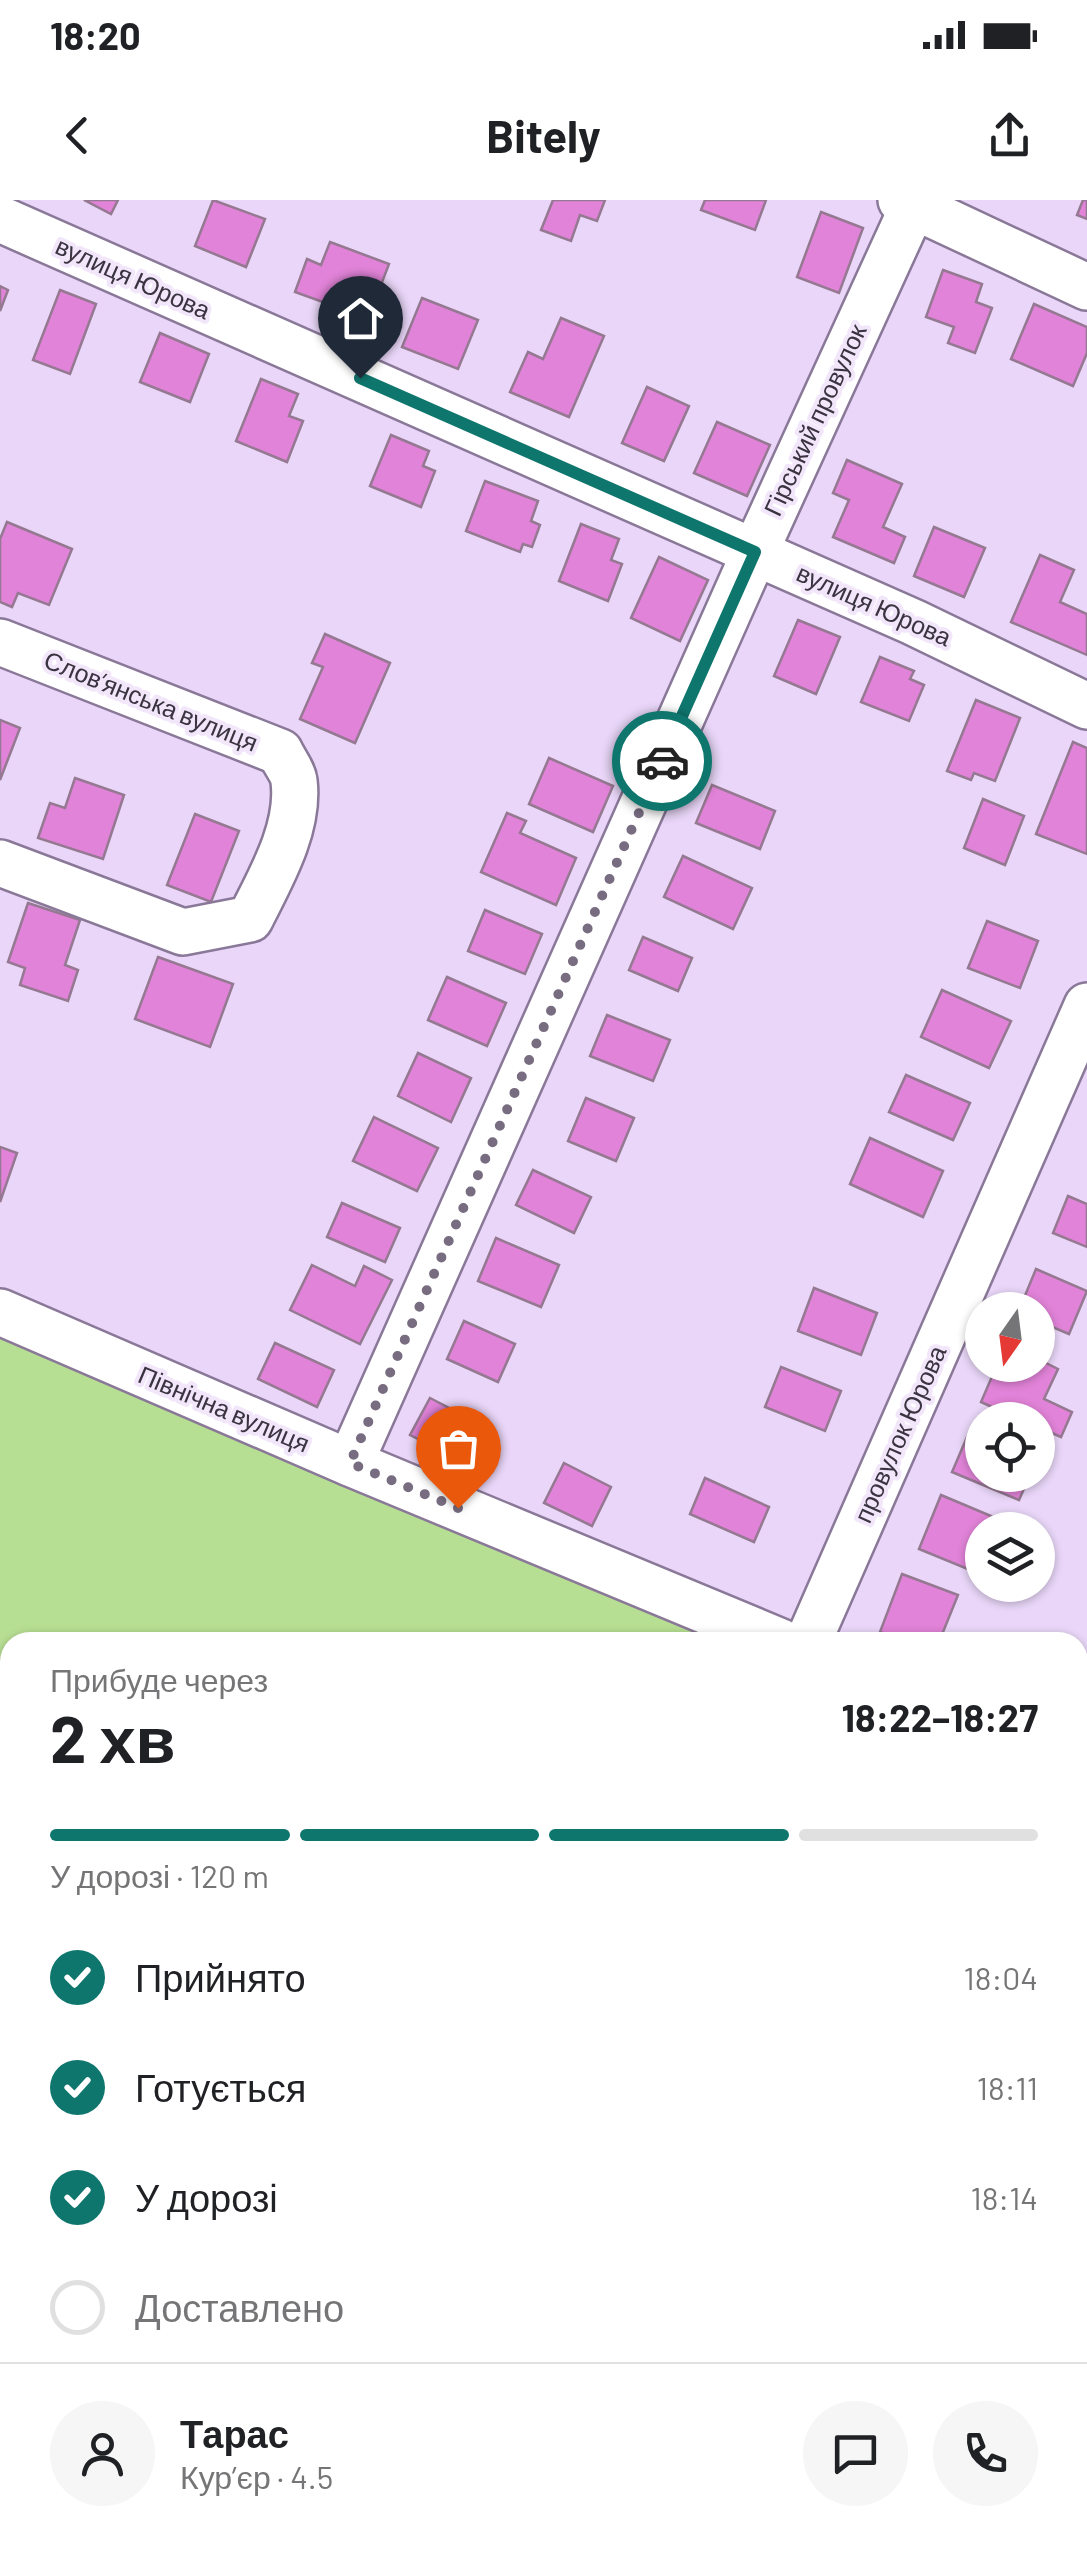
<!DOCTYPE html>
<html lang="uk">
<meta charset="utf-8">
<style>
body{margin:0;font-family:Barlow,sans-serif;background:#f6f6f6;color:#202124;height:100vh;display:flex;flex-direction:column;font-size:38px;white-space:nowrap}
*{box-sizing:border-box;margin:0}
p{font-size:32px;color:#757577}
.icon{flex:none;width:55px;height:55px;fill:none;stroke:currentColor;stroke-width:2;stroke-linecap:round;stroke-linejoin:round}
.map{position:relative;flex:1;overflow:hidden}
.side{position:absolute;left:0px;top:1432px;width:1088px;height:932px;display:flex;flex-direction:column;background:#fff;border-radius:30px 30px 0 0;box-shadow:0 2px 8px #0004}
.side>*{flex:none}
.needle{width:65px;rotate:194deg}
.tools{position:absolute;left:965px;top:1092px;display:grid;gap:20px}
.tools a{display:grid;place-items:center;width:90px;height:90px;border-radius:50%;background:#fff;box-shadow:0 2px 8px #0004;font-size:50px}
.pin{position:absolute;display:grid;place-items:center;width:85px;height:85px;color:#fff;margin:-102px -42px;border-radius:50% 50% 50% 0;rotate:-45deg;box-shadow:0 0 10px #0007}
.pin .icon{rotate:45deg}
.courier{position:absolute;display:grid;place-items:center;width:100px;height:100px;margin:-50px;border:8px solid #0f766e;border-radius:50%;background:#fff;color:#222;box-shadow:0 2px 12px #0007}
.head em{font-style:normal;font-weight:700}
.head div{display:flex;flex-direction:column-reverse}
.head{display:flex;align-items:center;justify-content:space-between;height:170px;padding:0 50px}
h1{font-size:65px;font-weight:700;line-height:75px}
.bar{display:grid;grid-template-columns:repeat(4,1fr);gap:15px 10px;align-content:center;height:120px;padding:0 50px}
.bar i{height:12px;border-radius:8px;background:#e0e0e0}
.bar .on{background:#0f766e}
.bar p{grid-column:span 4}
.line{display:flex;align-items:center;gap:25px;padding:0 50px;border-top:2px solid #e0e0e0}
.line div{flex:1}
.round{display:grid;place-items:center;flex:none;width:105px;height:105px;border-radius:52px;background:#f6f6f6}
ol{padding:0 50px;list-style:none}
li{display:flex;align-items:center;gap:30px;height:110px}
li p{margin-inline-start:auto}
li .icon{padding:10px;border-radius:50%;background:#0f766e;color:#fff;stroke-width:4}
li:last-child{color:#757577}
li i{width:55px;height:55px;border:5px solid #e0e0e0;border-radius:50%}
.status{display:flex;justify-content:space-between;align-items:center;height:70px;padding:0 50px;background:#fff;direction:ltr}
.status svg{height:28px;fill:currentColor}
header{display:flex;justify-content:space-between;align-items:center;height:130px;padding:0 50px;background:#fff;font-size:45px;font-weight:700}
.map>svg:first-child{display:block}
.green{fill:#b7df93}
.building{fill:#e183d8;stroke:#957891;stroke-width:2.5}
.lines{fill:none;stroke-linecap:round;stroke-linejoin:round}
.minor-casing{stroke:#8a7898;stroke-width:50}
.path{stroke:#93869e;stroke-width:6;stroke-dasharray:2.5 8;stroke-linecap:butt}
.minor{stroke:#fff;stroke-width:45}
.done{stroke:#776c80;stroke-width:10;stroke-dasharray:0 18}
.route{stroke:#0f766e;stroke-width:12}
.labels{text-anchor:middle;stroke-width:8;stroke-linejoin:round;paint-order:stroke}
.street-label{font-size:25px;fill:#3a3340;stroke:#f2e6fb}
</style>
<div class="status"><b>18:20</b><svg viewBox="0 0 49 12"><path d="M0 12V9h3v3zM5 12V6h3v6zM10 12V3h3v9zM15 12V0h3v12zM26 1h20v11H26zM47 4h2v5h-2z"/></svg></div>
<header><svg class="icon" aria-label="back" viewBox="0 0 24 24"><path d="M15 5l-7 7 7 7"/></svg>Bitely<svg class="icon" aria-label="share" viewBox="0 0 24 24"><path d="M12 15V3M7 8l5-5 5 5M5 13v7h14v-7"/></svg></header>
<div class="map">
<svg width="1087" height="2364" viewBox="0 0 1087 2364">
<rect width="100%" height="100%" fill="#e9d6f8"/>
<g class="green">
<path d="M0 1128 741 1442H10V2241L0 2236Z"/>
<path d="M1078 1585 1087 1589V2211L1078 2233Z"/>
<path d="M266 2355H902L900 2364H286Z"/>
</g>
<g class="building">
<path d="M84 0H118L111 14Z"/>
<path d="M213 0 265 19 246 67 195 46Z"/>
<path d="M553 0H605L597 21 580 15 571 41 541 30Z"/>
<path d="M705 0H766L755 30 701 10Z"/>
<path d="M1083 0H1087V19L1077 15Z"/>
<path d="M821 12 863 28 839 93 797 77Z"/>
<path d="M330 42 389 64 363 132 340 123 345 110 295 92 307 59 321 65Z"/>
<path d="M943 70 982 84 976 102 992 108 975 153 948 143 954 127 926 117Z"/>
<path d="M0 86 8 90 0 111Z"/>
<path d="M60 90 96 104 70 174 33 160Z"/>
<path d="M422 98 478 120 458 169 402 147Z"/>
<path d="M1034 104 1087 127V153L1073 186 1011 159Z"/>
<path d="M561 118 604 136 569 217 510 192 528 152 543 159Z"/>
<path d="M160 133 209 154 190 202 140 182Z"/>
<path d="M261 179 298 194 289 216 303 221 287 262 236 241Z"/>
<path d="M647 187 689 206 664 261 622 243Z"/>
<path d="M717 222 770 245 747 296 694 273Z"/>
<path d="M391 235 429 251 423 266 435 271 421 307 370 286Z"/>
<path d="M847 260 902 284 883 327 905 337 894 363 833 337 849 300 833 293Z"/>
<path d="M485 281 538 301 531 321 540 325 532 347 523 344 520 352 466 331Z"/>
<path d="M7 322 72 349 49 405 18 393 12 407 0 402V339Z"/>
<path d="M581 324 619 339 611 360 622 364 608 401 559 381Z"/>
<path d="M934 327 985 348 964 397 914 376Z"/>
<path d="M1040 355 1074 370 1060 402 1087 414V455L1011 422Z"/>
<path d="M659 357 708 380 680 441 631 418Z"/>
<path d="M798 420 840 437 816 494 774 476Z"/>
<path d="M325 434 390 463 355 543 300 519 323 467 312 463Z"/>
<path d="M880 457 914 471 910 479 924 485 909 521 861 502Z"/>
<path d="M976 500 1020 518 995 581 974 573 971 580 947 571Z"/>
<path d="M0 520 20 528 0 580Z"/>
<path d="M1073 542 1087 548V654L1036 634Z"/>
<path d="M549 558 613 586 593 632 529 604Z"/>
<path d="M75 578 124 595 103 659 38 638 50 603 65 608Z"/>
<path d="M712 585 775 611 760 649 696 623Z"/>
<path d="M983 599 1024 616 1005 665 964 648Z"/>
<path d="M507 613 526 621 520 633 576 658 556 705 481 672Z"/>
<path d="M195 614 239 631 211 702 167 685Z"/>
<path d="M683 656 752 688 733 729 664 697Z"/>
<path d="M28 703 80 720 65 765 78 770 68 801 20 785 25 768 8 762Z"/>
<path d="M485 710 542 734 525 774 468 751Z"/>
<path d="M987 721 1038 741 1020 788 968 768Z"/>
<path d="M643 737 692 758 678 791 629 770Z"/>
<path d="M158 757 233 784 210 847 135 819Z"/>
<path d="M447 777 506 803 487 846 428 820Z"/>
<path d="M942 790 1011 821 989 868 921 837Z"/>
<path d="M607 815 670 840 653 881 590 856Z"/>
<path d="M418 853 471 878 451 922 398 896Z"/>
<path d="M906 875 970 903 953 940 889 912Z"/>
<path d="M586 898 634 918 616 961 568 941Z"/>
<path d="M374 917 438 948 417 991 353 961Z"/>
<path d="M870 938 943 971 923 1017 850 984Z"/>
<path d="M0 947 17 953 0 1002Z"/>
<path d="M533 970 591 997 574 1033 516 1005Z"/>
<path d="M1068 996 1087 1004V1047L1053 1033Z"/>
<path d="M342 1003 400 1028 385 1062 327 1037Z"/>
<path d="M496 1038 559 1065 541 1107 478 1081Z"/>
<path d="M312 1065 355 1086 364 1066 392 1080 360 1144 290 1110Z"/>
<path d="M1036 1069 1087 1091 1069 1134 1038 1121V1110H1019Z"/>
<path d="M814 1088 877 1113 861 1155 798 1131Z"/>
<path d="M464 1121 515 1144 498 1182 447 1159Z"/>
<path d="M275 1143 334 1170 317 1207 258 1179Z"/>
<path d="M1038 1159 1058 1169 1044 1199 1072 1212 1061 1237 1038 1227V1220H1021L981 1202 997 1165H1038Z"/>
<path d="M781 1167 841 1191 825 1231 765 1207Z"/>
<path d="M430 1198 486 1227 468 1264 410 1235Z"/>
<path d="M970 1230 982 1235V1275H1030L1019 1300 952 1272Z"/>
<path d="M564 1263 611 1287 592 1326 544 1303Z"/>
<path d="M705 1278 769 1307 754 1342 690 1314Z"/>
<path d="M941 1295 1010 1324 1008 1330H982V1375L919 1349Z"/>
<path d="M902 1374 958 1395 939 1442H908L880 1432Z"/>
</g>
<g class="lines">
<defs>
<g id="minor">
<path d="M901 0 1087 87"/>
<path d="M0 19 913 422 1087 506"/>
<path d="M0 442 280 552C284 561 293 572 294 581 300 628 270 679 250 719L183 732 0 663"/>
<path d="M0 1112 350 1263 781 1442"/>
<path d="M350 1263 755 352 916 0"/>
<path d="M808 1442 1087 806"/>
<path d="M1078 1502 1087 1482"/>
<path d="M1078 1567 1087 1571"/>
</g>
</defs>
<use href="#minor" class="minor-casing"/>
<g class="path">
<path d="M1078 1958 1087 1938"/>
<path d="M917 2364 918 2355"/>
</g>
<use href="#minor" class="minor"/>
</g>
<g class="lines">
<path class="done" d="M458 1308 350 1263 662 561"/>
<path class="route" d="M360 178 755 352 662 561"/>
</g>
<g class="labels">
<g class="street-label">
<text transform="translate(133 78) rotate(24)" y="9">вулиця Юрова</text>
<text transform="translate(815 220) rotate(-65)" y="9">Гірський провулок</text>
<text transform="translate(874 405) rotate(24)" y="9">вулиця Юрова</text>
<text transform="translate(151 501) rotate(22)" y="9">Словʼянська вулиця</text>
<text transform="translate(224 1209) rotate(23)" y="9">Північна вулиця</text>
<text transform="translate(900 1234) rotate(-66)" y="9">провулок Юрова</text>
</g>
</g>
</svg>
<div class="tools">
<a><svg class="needle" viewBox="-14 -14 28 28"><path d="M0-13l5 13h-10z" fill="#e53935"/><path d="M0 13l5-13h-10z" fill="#757577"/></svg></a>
<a><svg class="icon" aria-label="locate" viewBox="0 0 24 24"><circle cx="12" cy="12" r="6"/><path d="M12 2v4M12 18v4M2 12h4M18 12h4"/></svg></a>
<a><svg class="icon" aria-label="layers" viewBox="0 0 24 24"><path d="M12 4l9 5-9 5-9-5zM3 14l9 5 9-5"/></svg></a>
</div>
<div class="pin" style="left:458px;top:1308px;background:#ea580c"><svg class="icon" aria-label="bag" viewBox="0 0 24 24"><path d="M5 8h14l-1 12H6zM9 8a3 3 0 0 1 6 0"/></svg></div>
<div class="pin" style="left:360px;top:178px;background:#1f2937"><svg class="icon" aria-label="home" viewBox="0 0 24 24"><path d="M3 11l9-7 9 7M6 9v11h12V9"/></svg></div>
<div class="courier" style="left:662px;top:561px"><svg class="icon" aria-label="car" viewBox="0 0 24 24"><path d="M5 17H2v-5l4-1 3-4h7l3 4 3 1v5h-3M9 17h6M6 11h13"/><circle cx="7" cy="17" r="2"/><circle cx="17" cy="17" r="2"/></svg></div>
<section class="side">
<div class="head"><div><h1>2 хв</h1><p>Прибуде через</p></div><em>18:22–18:27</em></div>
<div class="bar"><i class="on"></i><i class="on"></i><i class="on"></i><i></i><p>У дорозі · 120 m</p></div>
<ol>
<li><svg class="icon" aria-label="check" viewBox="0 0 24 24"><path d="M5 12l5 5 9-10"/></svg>Прийнято<p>18:04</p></li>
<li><svg class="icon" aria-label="check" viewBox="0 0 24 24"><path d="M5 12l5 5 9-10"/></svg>Готується<p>18:11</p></li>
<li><svg class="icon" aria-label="check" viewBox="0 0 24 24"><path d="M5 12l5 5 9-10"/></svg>У дорозі<p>18:14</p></li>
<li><i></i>Доставлено</li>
</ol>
<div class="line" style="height:180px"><a class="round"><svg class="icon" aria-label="person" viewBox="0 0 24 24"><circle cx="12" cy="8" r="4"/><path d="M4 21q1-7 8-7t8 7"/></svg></a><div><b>Тарас</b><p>Кур’єр · 4.5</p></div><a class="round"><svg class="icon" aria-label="chat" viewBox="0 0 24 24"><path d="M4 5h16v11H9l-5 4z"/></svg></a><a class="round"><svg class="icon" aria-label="phone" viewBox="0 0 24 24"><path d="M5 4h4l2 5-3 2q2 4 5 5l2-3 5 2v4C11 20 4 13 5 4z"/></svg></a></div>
</section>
</div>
